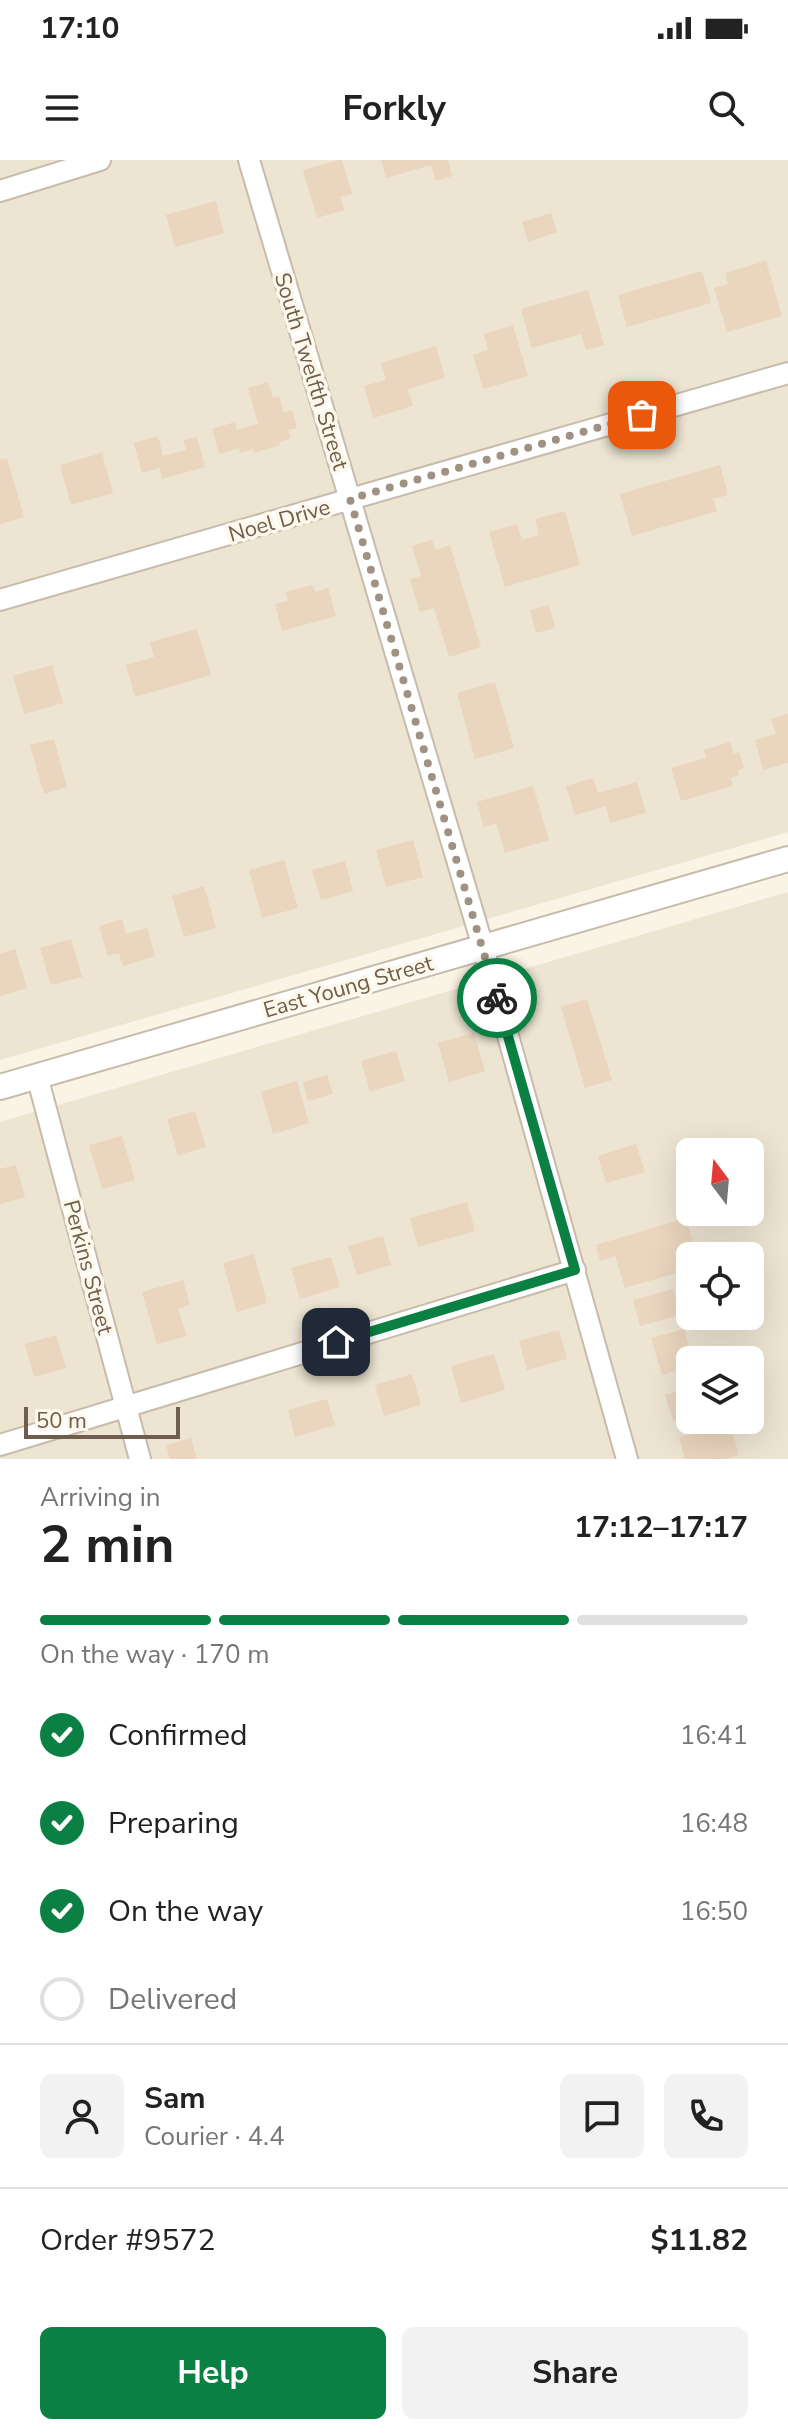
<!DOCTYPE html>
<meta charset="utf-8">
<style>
body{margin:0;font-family:"Nunito Sans",sans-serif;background:#f2f2f2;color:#222;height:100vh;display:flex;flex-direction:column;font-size:30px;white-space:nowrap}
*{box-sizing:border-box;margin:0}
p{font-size:26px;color:#767676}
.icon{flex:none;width:44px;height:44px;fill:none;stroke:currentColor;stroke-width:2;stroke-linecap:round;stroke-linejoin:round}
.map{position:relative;height:1299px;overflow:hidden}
.panel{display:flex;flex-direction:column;background:#fff;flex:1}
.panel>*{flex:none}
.needle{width:52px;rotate:344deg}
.fabs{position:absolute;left:676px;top:978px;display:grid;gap:16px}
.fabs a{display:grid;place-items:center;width:88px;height:88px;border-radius:12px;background:#fff;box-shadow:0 8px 32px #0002;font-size:40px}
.scale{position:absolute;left:24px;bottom:20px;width:156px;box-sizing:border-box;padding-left:8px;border:4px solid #6f5d4d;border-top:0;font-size:22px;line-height:28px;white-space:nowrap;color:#6f5d4d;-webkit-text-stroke:6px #fdf8eb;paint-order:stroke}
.pin{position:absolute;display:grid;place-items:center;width:68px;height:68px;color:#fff;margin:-34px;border-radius:16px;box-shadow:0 4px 12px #0006}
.courier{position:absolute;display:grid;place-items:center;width:80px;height:80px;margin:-40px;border:6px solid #0b8043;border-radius:50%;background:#fff;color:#222;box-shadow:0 2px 10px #0007}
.head em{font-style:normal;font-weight:700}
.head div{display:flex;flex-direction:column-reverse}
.head{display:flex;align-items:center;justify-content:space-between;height:136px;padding:0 40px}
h1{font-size:52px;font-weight:700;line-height:60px}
.bar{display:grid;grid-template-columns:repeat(4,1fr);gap:12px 8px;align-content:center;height:96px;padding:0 40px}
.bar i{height:10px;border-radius:6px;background:#e0e0e0}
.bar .selected{background:#0b8043}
.bar p{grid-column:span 4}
.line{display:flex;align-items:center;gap:20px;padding:0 40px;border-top:2px solid #e0e0e0}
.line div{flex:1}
.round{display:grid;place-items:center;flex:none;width:84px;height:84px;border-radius:12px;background:#f2f2f2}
ol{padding:0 40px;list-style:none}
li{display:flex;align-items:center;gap:24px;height:88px}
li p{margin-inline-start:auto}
li .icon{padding:8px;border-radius:50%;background:#0b8043;color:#fff;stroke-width:4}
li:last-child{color:#767676}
li i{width:44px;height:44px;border:4px solid #e0e0e0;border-radius:50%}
.primary-button{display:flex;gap:16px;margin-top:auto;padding:16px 40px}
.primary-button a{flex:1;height:92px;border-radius:12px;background:#0b8043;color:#fff;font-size:32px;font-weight:700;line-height:92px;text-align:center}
.primary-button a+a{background:#f2f2f2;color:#222}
.status{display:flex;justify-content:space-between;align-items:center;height:56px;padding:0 40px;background:#fff;direction:ltr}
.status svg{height:22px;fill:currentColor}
header{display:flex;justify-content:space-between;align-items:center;height:104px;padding:0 40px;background:#fff;font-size:36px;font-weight:700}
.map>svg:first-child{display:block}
.residential{fill:#ede4d2;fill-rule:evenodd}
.building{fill:#ead5be}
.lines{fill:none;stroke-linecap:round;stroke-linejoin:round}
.minor-casing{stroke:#c7bbab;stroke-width:24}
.tertiary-casing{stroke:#c7bbab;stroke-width:28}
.minor{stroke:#fff;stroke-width:20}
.tertiary{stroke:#fff;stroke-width:24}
.done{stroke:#9f9282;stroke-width:8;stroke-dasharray:0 14.4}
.route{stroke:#0b8043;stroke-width:10}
.labels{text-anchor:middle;stroke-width:7;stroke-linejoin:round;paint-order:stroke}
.street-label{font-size:22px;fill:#6f5d4d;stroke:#fdf8eb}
</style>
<div class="status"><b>17:10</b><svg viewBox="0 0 49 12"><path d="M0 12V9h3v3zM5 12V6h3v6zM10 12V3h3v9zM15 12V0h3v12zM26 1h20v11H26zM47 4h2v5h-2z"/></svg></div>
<header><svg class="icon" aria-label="menu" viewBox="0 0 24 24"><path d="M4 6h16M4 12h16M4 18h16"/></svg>Forkly<svg class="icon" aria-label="search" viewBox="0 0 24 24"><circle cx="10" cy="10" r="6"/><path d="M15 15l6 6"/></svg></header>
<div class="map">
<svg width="788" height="1299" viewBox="0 0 788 1299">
<rect width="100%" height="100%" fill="#f9f4e5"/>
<g class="residential">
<path d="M0 0H788V672L0 900Z"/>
<path d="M788 732V1299H0V962ZM690 992H750V1052H690ZM690 1096H750V1156H690ZM690 1200H750V1260H690Z"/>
</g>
<g class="building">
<path d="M339 0H342L352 34 340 37 344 50 317 58 303 10Z"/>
<path d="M381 0H448L452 16 436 21 431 5 386 18Z"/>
<path d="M216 41 224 73 175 87 166 55Z"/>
<path d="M551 53 557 72 528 82 522 62Z"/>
<path d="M766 101 782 156 727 172 714 128 728 124 725 113Z"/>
<path d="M702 111 711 143 627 167 618 135Z"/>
<path d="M588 130 604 185 586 190 581 174 532 188 521 149Z"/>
<path d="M513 165 528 216 483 229 473 195 488 190 484 174Z"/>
<path d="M436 186 445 218 408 229 413 246 373 258 364 226 386 220 381 203Z"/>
<path d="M268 222 273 238 279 236 284 253 292 250 297 268 288 270 291 278 279 282 280 285 254 293 253 289 240 293 239 288 219 294 212 269 235 262 237 270 258 264 248 228Z"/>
<path d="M158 276 163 296 186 290 183 280 197 277 205 307 162 319 160 308 142 313 134 283Z"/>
<path d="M102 293 113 333 71 345 60 305Z"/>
<path d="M7 298 24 357 0 364V300Z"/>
<path d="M720 305 728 335 713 339 717 351 632 376 620 334Z"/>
<path d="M565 351 580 405 505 427 489 372 517 364 522 380 539 375 535 359Z"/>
<path d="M432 380 435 390 450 385 481 487 449 497 434 448 420 452 410 419 421 416 412 386Z"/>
<path d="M312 425 315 432 328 428 336 456 282 471 275 444 288 441 286 432Z"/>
<path d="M549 445 555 468 536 473 530 450Z"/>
<path d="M197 469 211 515 135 537 126 505 154 497 150 482Z"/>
<path d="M52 505 63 543 24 554 13 516Z"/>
<path d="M495 522 514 588 475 599 457 533Z"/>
<path d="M788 554V603L763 610 755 580 776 574 771 559Z"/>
<path d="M54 579 67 627 44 634 30 585Z"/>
<path d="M730 582 734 594 739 592 744 608 738 610 739 615 731 618 733 626 681 641 671 608 706 598 704 590Z"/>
<path d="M593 618 598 633 637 622 646 653 610 663 606 646 575 655 566 626Z"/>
<path d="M533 626 549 680 505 693 496 663 484 667 477 642Z"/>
<path d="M413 680 423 717 386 727 376 690Z"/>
<path d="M284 700 298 748 262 758 249 710Z"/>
<path d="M345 701 353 731 321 740 312 710Z"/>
<path d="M204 726 216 768 184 777 172 736Z"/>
<path d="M122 759 126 774 147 768 155 796 123 806 119 793 108 796 99 766Z"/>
<path d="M71 779 82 817 51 825 40 788Z"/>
<path d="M15 789 27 828 0 836V794Z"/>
<path d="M587 839 612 920 585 928 561 847Z"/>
<path d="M474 873 485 911 449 922 438 883Z"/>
<path d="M396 891 405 921 370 931 361 901Z"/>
<path d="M327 915 333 934 308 941 303 922Z"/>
<path d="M297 921 309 963 273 974 261 932Z"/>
<path d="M195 951 206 987 178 995 167 959Z"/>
<path d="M122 976 135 1020 102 1029 89 985Z"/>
<path d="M636 984 645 1012 606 1023 598 996Z"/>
<path d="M16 1005 25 1037 0 1044V1009Z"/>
<path d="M467 1042 475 1071 418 1087 410 1058Z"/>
<path d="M686 1058 697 1096H690V1109L625 1128 615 1096 600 1101 596 1085Z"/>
<path d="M383 1076 391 1105 357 1115 348 1086Z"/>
<path d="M254 1094 267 1143 237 1152 223 1103Z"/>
<path d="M331 1097 340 1127 300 1139 291 1108Z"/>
<path d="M183 1120 190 1145 178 1149 187 1176 157 1184 142 1132Z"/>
<path d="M673 1129 680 1155 640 1166 633 1140Z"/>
<path d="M684 1169 693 1200H690V1207L662 1215 651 1178Z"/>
<path d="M559 1170 567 1199 527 1210 519 1181Z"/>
<path d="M56 1175 66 1208 34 1217 25 1184Z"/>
<path d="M494 1194 505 1230 461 1243 451 1206Z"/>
<path d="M412 1214 421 1245 384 1256 375 1225Z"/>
<path d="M690 1228V1256L673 1261 665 1235Z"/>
<path d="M327 1239 335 1265 295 1277 288 1250Z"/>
<path d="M730 1263 739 1295 725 1299H685L679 1277Z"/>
<path d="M191 1278 197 1299H170L166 1285Z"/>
</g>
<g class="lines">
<defs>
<g id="minor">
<path d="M249 0 483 787 627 1299"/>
<path d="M0 31 100 0"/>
<path d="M0 440 788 213"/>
<path d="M37 916 140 1299"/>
<path d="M0 1285 575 1110"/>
</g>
<path id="tertiary" d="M0 927 788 699"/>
</defs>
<use href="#minor" class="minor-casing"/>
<use href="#tertiary" class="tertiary-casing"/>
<use href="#minor" class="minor"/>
<use href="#tertiary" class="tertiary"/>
</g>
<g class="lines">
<path class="done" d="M497 838 350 339 642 255"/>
<path class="route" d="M336 1182 575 1110 497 838"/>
</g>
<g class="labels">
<g class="street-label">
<text transform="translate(312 211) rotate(73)" y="8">South Twelfth Street</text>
<text transform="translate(279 360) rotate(-16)" y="8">Noel Drive</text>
<text transform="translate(348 826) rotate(-16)" y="8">East Young Street</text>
<text transform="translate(89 1107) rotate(75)" y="8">Perkins Street</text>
</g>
</g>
</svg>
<div class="fabs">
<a><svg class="needle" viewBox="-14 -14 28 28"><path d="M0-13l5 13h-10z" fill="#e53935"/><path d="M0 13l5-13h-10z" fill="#767676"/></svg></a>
<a><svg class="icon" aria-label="locate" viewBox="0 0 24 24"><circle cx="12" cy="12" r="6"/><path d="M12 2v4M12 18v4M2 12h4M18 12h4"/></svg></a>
<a><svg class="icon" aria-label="layers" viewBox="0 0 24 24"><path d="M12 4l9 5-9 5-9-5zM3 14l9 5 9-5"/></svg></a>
</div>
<div class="scale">50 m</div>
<div class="pin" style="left:642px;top:255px;background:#ea580c"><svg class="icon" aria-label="bag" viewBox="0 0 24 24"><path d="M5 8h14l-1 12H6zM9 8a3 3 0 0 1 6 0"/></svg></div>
<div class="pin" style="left:336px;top:1182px;background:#1f2937"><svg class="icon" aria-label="home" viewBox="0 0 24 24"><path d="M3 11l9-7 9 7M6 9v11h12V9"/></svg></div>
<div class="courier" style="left:497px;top:838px"><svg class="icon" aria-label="bike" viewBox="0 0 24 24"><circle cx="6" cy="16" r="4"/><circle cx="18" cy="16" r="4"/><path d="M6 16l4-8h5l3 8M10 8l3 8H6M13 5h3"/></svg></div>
</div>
<section class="panel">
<div class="head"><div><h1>2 min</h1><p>Arriving in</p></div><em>17:12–17:17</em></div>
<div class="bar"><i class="selected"></i><i class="selected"></i><i class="selected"></i><i></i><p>On the way · 170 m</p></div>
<ol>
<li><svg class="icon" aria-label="check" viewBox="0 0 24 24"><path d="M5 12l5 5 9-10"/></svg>Confirmed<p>16:41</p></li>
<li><svg class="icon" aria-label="check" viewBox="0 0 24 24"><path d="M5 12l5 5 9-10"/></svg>Preparing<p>16:48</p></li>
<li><svg class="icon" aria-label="check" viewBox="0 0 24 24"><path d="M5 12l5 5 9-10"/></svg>On the way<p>16:50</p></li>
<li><i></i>Delivered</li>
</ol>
<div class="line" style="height:144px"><a class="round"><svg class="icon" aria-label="person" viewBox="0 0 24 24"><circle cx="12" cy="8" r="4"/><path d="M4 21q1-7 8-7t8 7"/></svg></a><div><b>Sam</b><p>Courier · 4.4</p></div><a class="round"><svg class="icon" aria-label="chat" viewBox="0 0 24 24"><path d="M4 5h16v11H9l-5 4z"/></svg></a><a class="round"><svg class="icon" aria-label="phone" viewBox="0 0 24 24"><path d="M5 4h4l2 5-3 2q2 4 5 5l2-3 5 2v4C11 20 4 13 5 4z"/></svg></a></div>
<div class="line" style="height:104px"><div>Order #9572</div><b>$11.82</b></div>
<div class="primary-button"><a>Help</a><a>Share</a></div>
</section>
